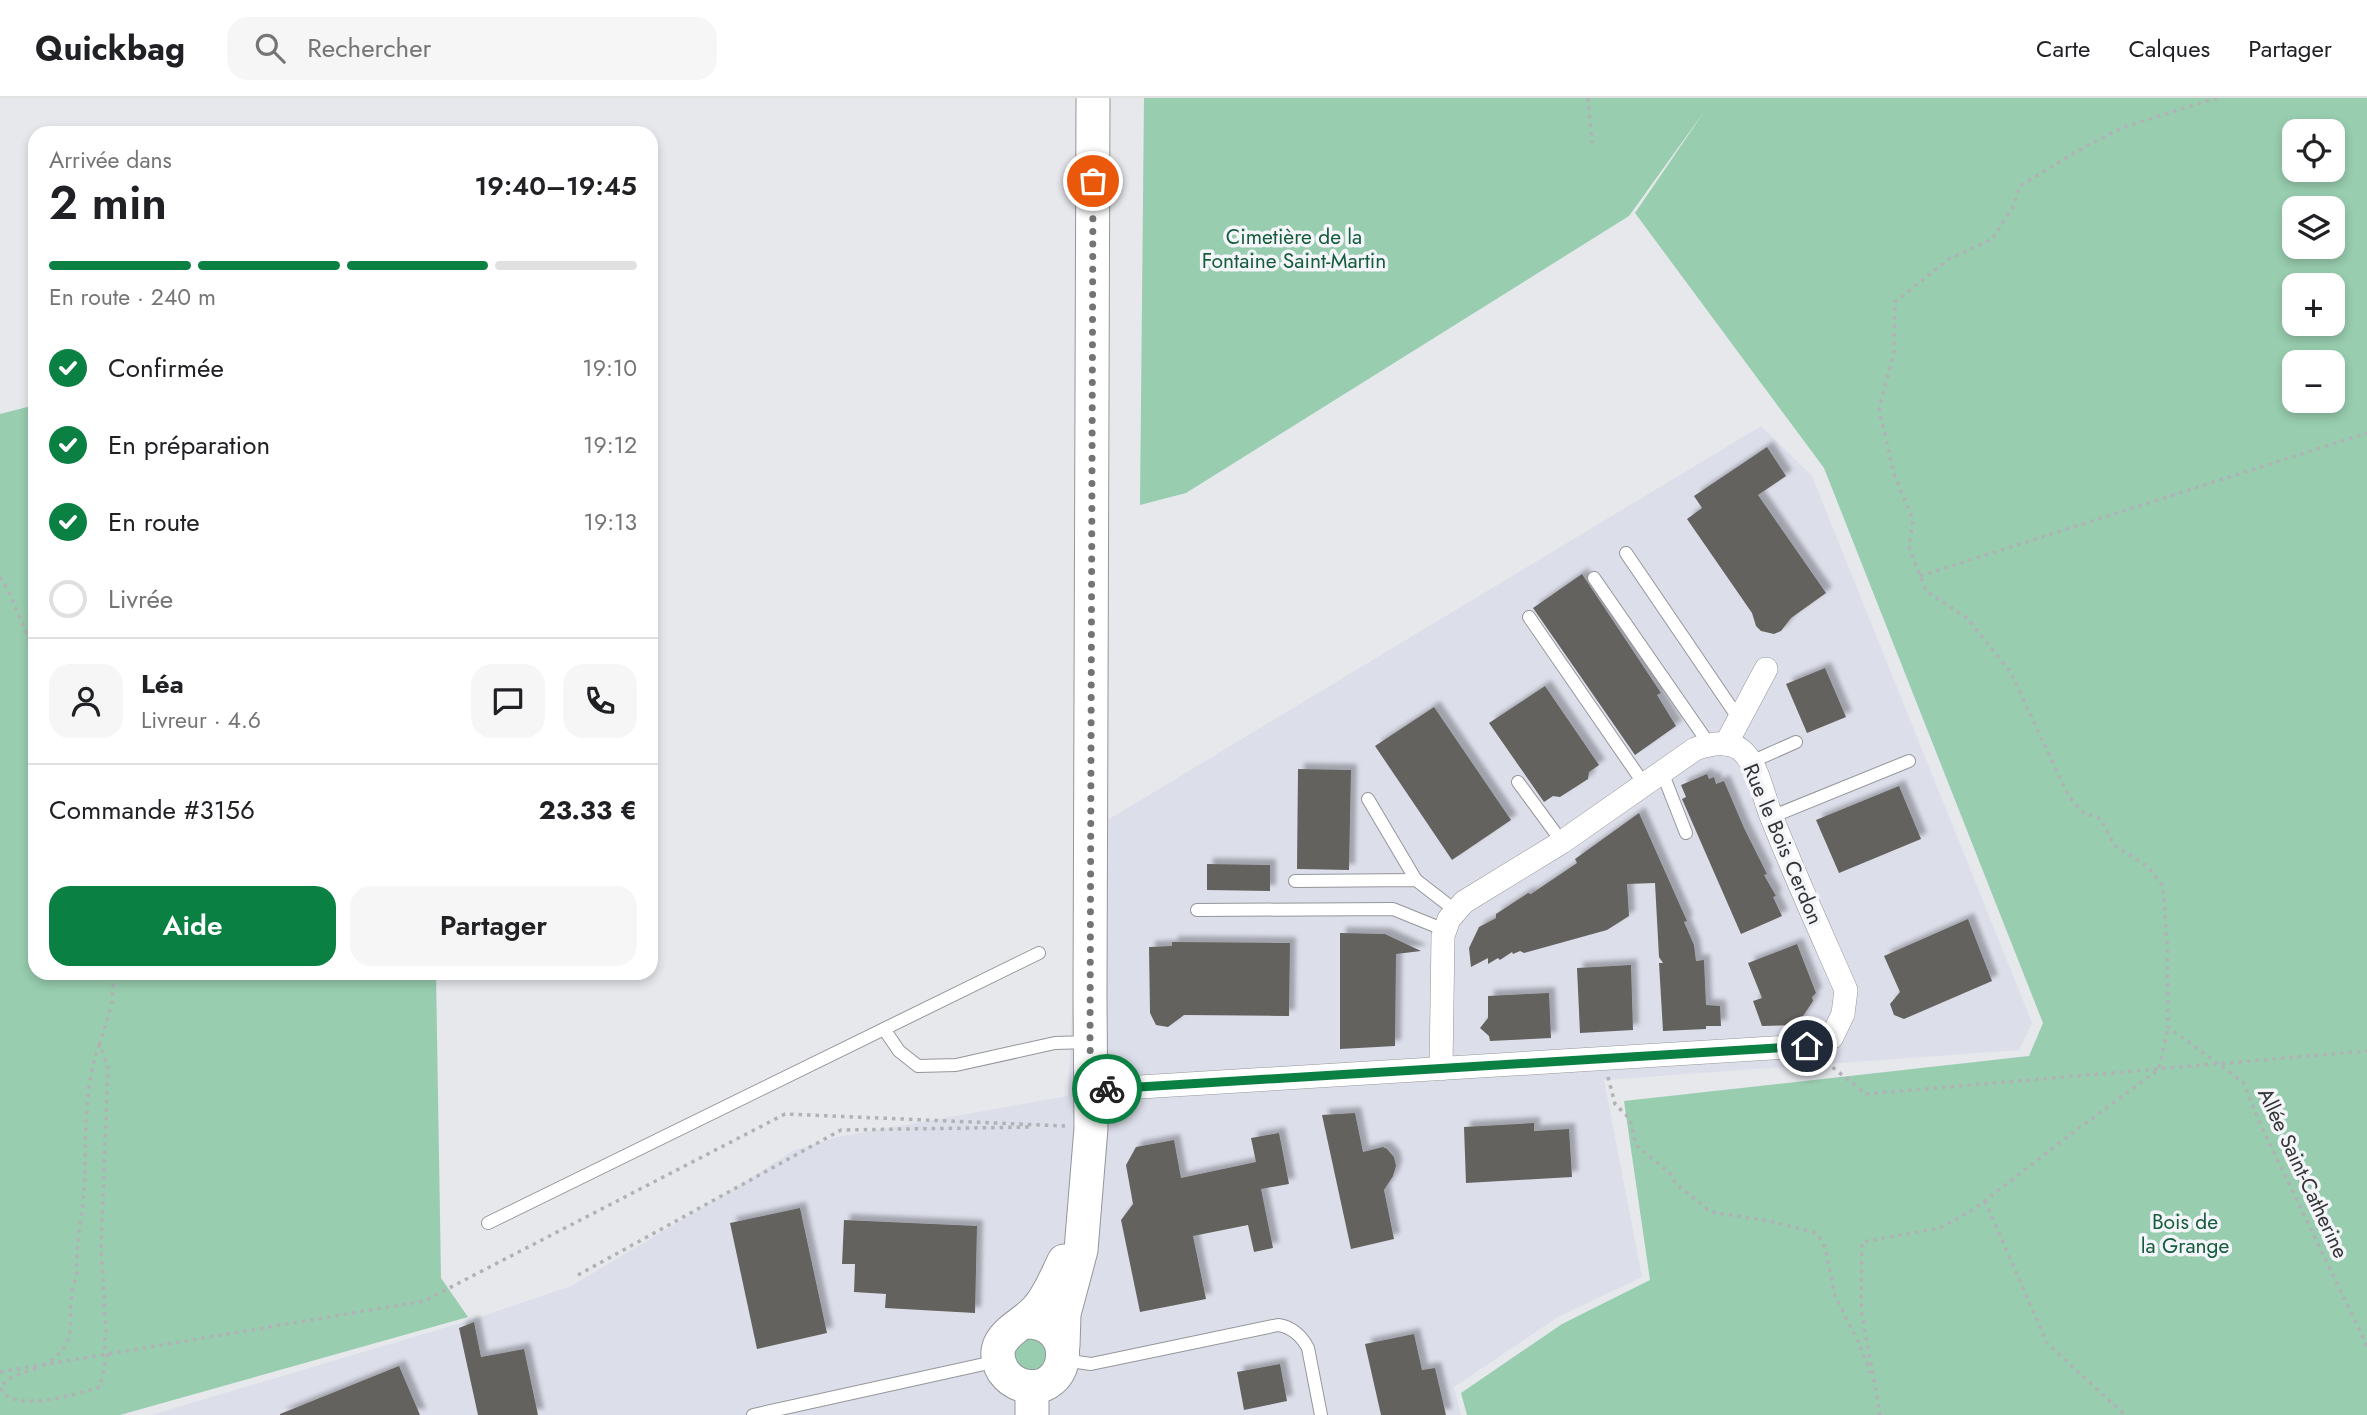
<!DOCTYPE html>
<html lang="fr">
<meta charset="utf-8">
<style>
body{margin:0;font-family:Jost,sans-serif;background:#f6f6f6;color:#202124;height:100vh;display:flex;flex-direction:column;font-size:26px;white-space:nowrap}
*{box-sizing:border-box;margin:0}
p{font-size:23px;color:#757577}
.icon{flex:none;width:38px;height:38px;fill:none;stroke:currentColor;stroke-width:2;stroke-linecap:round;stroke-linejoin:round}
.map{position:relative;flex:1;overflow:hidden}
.drawer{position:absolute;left:28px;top:28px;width:630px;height:854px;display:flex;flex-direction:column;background:#fff;border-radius:21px;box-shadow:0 4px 10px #0003}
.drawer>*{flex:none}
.controls{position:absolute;left:2282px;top:21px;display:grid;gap:14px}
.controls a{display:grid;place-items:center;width:63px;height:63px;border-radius:14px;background:#fff;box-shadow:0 4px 10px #0003;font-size:35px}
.pin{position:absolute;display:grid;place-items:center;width:60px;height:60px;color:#fff;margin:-30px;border:4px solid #fff;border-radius:50%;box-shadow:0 2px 7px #0007}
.courier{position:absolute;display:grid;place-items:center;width:70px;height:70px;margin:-35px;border:5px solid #0b8043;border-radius:50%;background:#fff;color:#222;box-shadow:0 2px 9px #0007}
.head em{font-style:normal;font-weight:600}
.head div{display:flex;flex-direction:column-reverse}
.head{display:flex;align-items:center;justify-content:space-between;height:119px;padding:0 21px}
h1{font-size:46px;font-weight:600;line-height:52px}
.bar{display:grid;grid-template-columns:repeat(4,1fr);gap:10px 7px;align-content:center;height:84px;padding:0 21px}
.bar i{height:9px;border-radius:5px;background:#e0e0e0}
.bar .current{background:#0b8043}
.bar p{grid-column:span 4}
.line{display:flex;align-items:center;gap:18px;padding:0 21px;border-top:2px solid #e0e0e0}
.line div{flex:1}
.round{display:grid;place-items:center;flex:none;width:74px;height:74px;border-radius:21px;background:#f6f6f6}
ol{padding:0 21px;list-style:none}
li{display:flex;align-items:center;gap:21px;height:77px}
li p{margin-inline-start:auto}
li .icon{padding:7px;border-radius:50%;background:#0b8043;color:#fff;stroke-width:4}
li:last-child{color:#757577}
li i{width:38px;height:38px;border:4px solid #e0e0e0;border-radius:50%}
.primary-button{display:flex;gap:14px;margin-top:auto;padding:14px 21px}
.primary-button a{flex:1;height:80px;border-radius:21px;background:#0b8043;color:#fff;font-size:28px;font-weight:600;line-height:80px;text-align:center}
.primary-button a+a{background:#f6f6f6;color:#202124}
header{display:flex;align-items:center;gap:42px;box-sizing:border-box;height:98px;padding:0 35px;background:#fff;border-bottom:2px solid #e0e0e0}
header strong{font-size:33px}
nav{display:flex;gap:38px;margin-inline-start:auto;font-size:24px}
.search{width:490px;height:63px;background:#f6f6f6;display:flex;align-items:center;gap:18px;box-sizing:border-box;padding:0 24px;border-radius:21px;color:#757577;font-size:26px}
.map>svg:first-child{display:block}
.built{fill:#dcdeea}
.green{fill:#98cdaf;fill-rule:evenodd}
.building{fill:#64625f;filter:url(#shadow)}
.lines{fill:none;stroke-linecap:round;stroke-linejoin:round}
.service-casing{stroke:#95969a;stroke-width:14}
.minor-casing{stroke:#95969a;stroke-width:24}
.secondary-casing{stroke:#95969a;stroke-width:35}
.path{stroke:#b0b2b5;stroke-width:3.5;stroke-dasharray:3.5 5;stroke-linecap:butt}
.service{stroke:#fff;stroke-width:12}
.minor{stroke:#fff;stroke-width:23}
.secondary{stroke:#fff;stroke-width:33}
.done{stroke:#737476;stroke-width:7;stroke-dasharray:0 12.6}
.route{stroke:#0b8043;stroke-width:9}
.labels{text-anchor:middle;stroke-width:7;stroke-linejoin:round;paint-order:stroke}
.park-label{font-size:21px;fill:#145c3c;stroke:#f4f5f9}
.street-label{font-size:21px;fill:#353537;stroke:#f4f5f9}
</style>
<header>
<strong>Quickbag</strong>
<div class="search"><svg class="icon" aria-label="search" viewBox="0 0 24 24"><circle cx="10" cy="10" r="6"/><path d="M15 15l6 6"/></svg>Rechercher</div>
<nav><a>Carte</a><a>Calques</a><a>Partager</a></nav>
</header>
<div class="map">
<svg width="2367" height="1317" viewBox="0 0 2367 1317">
<defs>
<filter id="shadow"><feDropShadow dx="6" dy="-6" stdDeviation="2" flood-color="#0004"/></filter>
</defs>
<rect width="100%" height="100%" fill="#e6e8ec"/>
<path class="built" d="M1761 328 1812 378 2032 925 2019 952 1604 982 1642 1179 1558 1219 1454 1289 1461 1317H151L471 1222 571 1188 742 1086 792 1053 838 1039 1068 998 1081 738Z"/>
<g class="green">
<path d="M1144 0H2367V1317H1467L1461 1295 1562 1226 1650 1182 1624 1003 2029 958 2043 925 1824 370 1635 115 1706 11 1629 118 1186 395 1140 407ZM2294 33H2333V72H2294ZM2294 110H2333V149H2294ZM2333 187V226H2294V187ZM2294 264H2333V303H2294Z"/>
<path d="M35 307V875H436L441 1180 468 1219 120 1317H0V316Z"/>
<path d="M1039 1232 1053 1265 1024 1276 1009 1250Z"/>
</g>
<g class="building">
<path d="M1767 349 1786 378 1758 397 1826 495 1791 520 1781 533 1774 536 1761 533 1756 528 1752 515 1687 421 1702 410 1694 398Z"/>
<path d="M1582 476 1661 595 1657 597 1676 628 1635 657 1533 510Z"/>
<path d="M1825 570 1846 619 1807 635 1786 586Z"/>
<path d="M1545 588 1599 667 1589 674 1588 681 1560 699 1553 698 1544 704 1489 625Z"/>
<path d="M1434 609 1511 722 1452 762 1375 648Z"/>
<path d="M1298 671 1351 672 1349 772 1297 771Z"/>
<path d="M1707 676 1709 681 1714 679 1716 686 1724 683 1744 730 1767 776 1764 777 1776 798 1773 799 1782 818 1741 836 1682 701 1686 699 1681 687Z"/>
<path d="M1899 688 1921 741 1839 775 1816 722Z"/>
<path d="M1639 715 1687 823 1684 824 1694 847 1696 863 1704 862 1706 907 1720 908 1721 928H1706V931L1663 933 1659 865H1663L1659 859 1655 785 1627 786 1629 818 1607 832 1524 855 1520 853 1513 856 1512 854 1500 862 1498 860 1488 866V860L1471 869 1469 850 1479 829 1496 820V816L1528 795 1531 796 1577 765 1575 761Z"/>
<path d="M1207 766 1270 767V793L1207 792Z"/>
<path d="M1968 821 1992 883 1904 921 1894 917 1890 906 1900 894 1884 858Z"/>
<path d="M1340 835 1385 836 1421 853 1396 856 1395 948 1340 951Z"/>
<path d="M1172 844 1290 845 1289 918 1184 917 1168 929 1156 927 1150 915 1149 849 1172 848Z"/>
<path d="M1797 846 1816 895 1812 899 1813 903 1797 927 1762 928 1753 903 1762 900 1748 865Z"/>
<path d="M1631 867 1633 932 1580 935 1577 870Z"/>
<path d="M1549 895 1551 940 1490 943 1489 938 1480 930 1488 920V898Z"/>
<path d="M1355 1015 1363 1054 1383 1049 1387 1051 1394 1059 1396 1068 1393 1078 1384 1092 1394 1141 1351 1151 1322 1017Z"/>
<path d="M1534 1025V1033L1569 1031 1572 1079 1466 1085 1464 1029Z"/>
<path d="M1279 1035 1289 1086 1261 1091 1273 1150 1254 1154 1248 1127 1193 1138 1206 1201 1140 1214 1121 1122 1133 1106 1126 1067 1136 1049 1174 1042 1181 1080 1256 1064 1251 1040Z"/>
<path d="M800 1110 827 1235 757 1251 730 1125Z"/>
<path d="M844 1122 977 1128 975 1215 885 1210 886 1196 854 1194 855 1166H842Z"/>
<path d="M474 1224 481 1259 524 1251 538 1317H478L459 1230Z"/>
<path d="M1414 1236 1422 1272 1435 1270 1446 1317H1381L1365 1246Z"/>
<path d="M1280 1266 1287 1303 1244 1312 1237 1274Z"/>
<path d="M399 1268 420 1317H280V1316Z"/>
</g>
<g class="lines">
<defs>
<g id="service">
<path d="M1626 455 1739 621"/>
<path d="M1594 480 1709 646"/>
<path d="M1529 519 1644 686"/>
<path d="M1751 664 1796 644"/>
<path d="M1662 674 1686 735"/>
<path d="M1518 684 1562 744"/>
<path d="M1368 701 1416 782"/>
<path d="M1771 719 1909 663"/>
<path d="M1295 783 1416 782 1456 813"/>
<path d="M1197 812 1393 811 1445 832"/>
<path d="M884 931 899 953 918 968 956 967 1055 945 1089 944"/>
<path d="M488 1125 1039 855"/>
<path d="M1063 1262 1091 1266 1278 1227C1292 1229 1301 1237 1308 1250L1321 1317"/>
<path d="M753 1317 998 1263"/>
</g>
<g id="minor">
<path d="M1726 646 1766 571"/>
<path d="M1091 992 1806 948 1832 939 1843 916 1846 892C1821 835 1795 778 1772 720 1763 699 1759 667 1741 652 1728 642 1709 646 1695 651L1562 744 1464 804 1449 821 1443 838 1441 971"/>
</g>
<g id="secondary">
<path d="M1025 1224C1080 1223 1070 1297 1025 1288 1016 1286 1008 1280 1003 1273 984 1239 1023 1229 1038 1210 1050 1196 1056 1179 1064 1163"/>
<path d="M1063 1248 1064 1216 1081 1152 1091 1030 1090 899 1093 0"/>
<path d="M1032 1289V1317"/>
</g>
</defs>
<use href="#service" class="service-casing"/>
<use href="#minor" class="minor-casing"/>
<use href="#secondary" class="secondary-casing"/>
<g class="path">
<path d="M1588 0 1592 45"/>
<path d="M2217 0 2124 29 2086 48 2020 88 2012 111 1992 141 1949 161 1895 204 1894 254 1879 311 1894 376 1913 422 1909 449 1926 493 1967 520 2010 573 2069 699 2084 715 2101 721 2114 747 2147 768 2163 788 2167 846 2168 929 2243 984 2259 1023 2367 1248"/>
<path d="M1920 478 2367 335"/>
<path d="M0 479 7 490 32 548 35 549"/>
<path d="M32 548 35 567"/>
<path d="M1826 964 1866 996 2367 953"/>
<path d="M1608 979 1615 1006 1630 1021 1636 1047 1672 1077 1675 1085 1711 1114 1769 1123 1813 1134 1820 1140 1825 1149 1835 1198 1859 1245 1870 1275"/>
<path d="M1985 1103 2047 1245 2125 1317"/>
<path d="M578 1177 841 1032 1033 1029"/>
<path d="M43 1267C88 1243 60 1213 77 1179 75 1150 82 1121 84 1092 87 1044 82 991 100 945"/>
<path d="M36 1270 8 1281 0 1289C12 1317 75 1296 100 1289L107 1257 104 1246 106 1234 101 1148 108 970 100 945 112 905 114 875"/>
<path d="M0 1274 424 1203 785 1016 1065 1028"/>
<path d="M1878 1317 1880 1315 1861 1212 1862 1144 1940 1130 1974 1111 2075 1033 2159 971 2168 929"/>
</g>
<use href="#service" class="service"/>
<use href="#minor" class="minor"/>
<use href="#secondary" class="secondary"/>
</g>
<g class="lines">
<path class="done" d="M1093 83 1090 944 1091 992 1107 991"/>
<path class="route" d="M1107 991 1807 948"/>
</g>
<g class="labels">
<g class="park-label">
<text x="1294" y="146">Cimetière de la<tspan x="1294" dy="24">Fontaine Saint-Martin</tspan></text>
<text x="2185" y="1131">Bois de<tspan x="2185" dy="24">la Grange</tspan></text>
</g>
<g class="street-label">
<text transform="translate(1783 746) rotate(67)" y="7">Rue le Bois Cerdon</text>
<text transform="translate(2303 1075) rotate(65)" y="7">Allée Saint-Catherine</text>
</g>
</g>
</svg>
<div class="controls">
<a><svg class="icon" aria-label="locate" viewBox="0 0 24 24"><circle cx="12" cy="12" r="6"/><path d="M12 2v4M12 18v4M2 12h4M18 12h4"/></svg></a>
<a><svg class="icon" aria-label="layers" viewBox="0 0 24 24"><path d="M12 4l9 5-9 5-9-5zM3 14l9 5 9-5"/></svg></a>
<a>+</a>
<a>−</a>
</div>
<div class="pin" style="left:1093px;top:83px;background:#ea580c"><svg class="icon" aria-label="bag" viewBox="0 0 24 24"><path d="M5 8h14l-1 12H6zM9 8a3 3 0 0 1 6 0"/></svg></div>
<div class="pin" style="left:1807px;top:948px;background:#1f2937"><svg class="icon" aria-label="home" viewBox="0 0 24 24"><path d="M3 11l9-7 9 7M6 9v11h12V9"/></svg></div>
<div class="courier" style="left:1107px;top:991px"><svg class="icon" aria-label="bike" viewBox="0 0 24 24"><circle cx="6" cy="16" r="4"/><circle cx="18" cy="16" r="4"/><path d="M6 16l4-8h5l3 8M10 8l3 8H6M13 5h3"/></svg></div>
<section class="drawer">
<div class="head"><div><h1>2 min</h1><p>Arrivée dans</p></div><em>19:40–19:45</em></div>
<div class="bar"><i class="current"></i><i class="current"></i><i class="current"></i><i></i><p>En route · 240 m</p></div>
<ol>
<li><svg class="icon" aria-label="check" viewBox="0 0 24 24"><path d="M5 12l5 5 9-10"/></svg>Confirmée<p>19:10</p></li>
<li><svg class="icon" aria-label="check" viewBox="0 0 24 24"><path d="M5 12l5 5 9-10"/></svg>En préparation<p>19:12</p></li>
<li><svg class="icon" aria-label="check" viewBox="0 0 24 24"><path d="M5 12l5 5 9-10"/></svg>En route<p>19:13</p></li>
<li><i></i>Livrée</li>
</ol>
<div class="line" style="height:126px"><a class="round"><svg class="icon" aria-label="person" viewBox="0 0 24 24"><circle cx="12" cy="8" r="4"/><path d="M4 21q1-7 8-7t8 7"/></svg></a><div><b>Léa</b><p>Livreur · 4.6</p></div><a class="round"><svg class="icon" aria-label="chat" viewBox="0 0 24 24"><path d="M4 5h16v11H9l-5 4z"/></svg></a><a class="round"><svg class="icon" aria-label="phone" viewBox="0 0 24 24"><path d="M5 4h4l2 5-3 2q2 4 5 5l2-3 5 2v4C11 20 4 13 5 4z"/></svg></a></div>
<div class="line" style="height:91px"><div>Commande #3156</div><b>23.33 €</b></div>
<div class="primary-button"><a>Aide</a><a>Partager</a></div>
</section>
</div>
